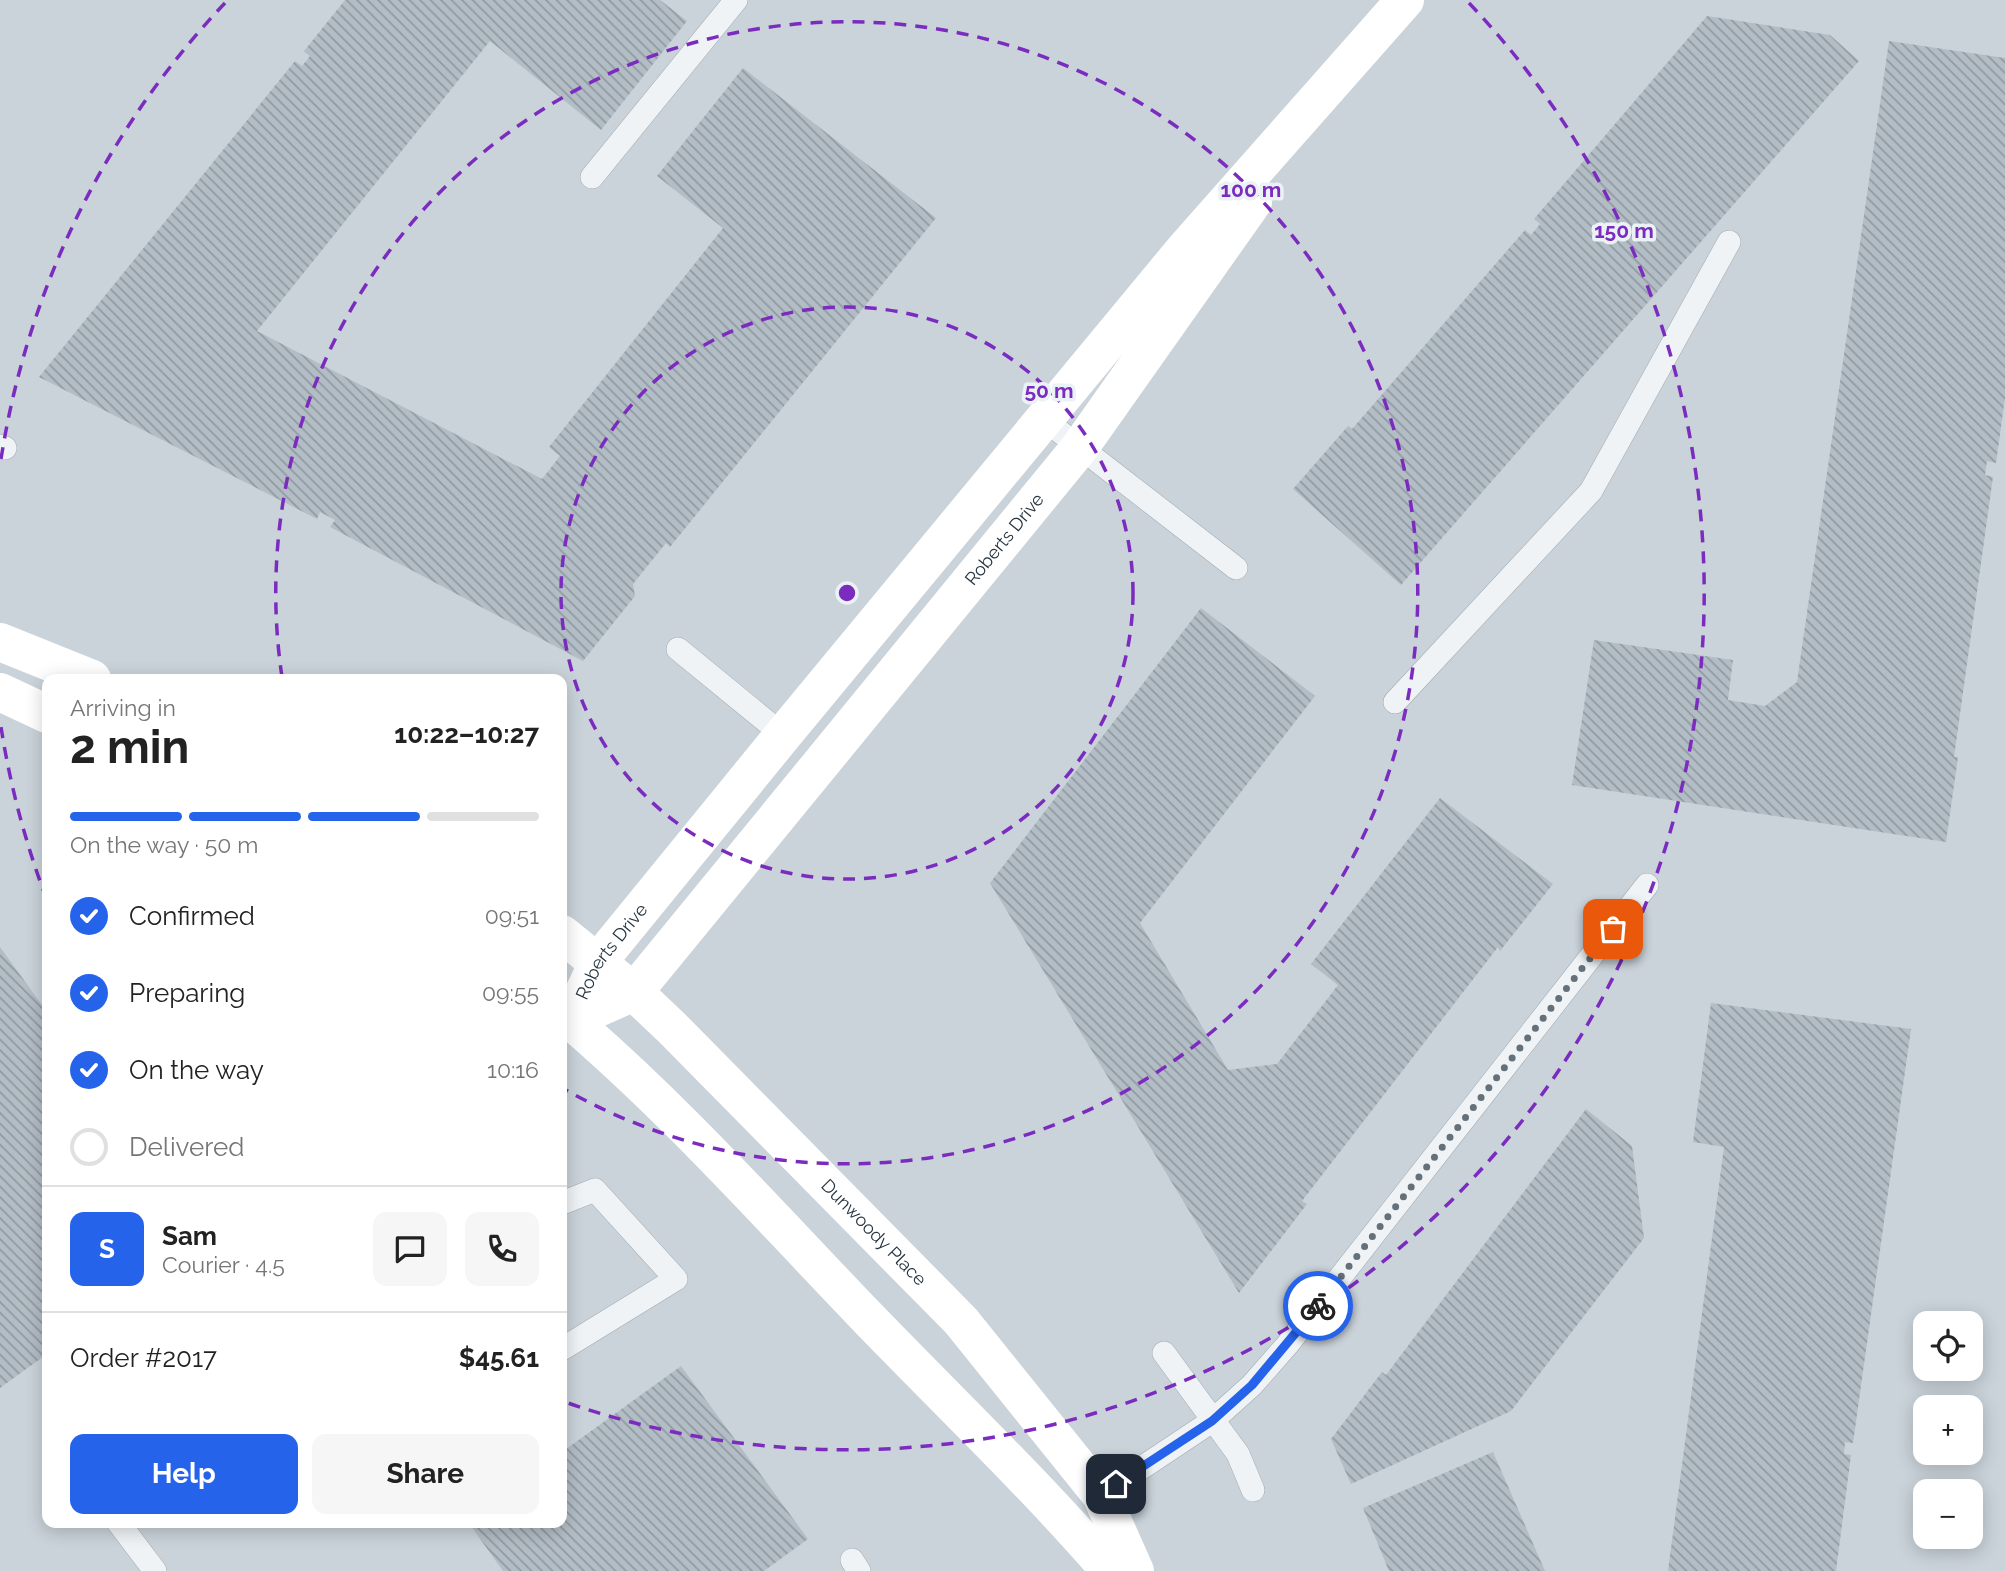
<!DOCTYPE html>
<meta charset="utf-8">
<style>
body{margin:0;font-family:Raleway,sans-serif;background:#f6f6f6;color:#222;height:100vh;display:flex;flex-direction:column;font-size:26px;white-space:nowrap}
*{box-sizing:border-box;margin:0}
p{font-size:23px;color:#767676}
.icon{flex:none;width:38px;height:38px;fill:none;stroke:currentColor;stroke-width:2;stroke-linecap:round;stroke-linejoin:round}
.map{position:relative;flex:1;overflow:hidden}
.sheet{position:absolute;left:42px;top:674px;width:525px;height:854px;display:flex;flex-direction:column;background:#fff;border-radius:14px;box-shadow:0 4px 18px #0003}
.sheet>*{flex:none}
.buttons{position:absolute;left:1913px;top:1311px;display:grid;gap:14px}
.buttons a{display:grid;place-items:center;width:70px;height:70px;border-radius:14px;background:#fff;box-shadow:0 4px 18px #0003;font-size:35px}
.pin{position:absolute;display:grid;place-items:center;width:60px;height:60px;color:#fff;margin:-30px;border-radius:14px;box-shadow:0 4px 10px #0006}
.courier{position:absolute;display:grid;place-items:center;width:70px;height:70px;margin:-35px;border:5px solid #2563eb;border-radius:50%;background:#fff;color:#222;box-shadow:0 2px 9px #0007}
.head em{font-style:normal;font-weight:700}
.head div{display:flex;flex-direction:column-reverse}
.head{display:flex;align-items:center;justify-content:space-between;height:119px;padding:0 28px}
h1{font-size:46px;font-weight:700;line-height:52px}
.bar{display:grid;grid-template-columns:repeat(4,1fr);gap:10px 7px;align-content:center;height:84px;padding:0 28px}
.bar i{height:9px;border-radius:5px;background:#e0e0e0}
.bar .on{background:#2563eb}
.bar p{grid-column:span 4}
.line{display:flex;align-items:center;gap:18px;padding:0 28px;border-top:2px solid #e0e0e0}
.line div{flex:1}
.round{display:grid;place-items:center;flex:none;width:74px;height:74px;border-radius:14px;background:#f6f6f6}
ol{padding:0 28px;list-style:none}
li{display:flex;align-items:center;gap:21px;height:77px}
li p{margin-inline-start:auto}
li .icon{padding:7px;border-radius:50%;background:#2563eb;color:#fff;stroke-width:4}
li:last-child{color:#767676}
li i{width:38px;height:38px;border:4px solid #e0e0e0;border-radius:50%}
.cta{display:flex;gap:14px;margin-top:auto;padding:14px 28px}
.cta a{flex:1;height:80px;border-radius:14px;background:#2563eb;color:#fff;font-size:28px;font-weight:700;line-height:80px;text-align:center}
.cta a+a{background:#f6f6f6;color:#222}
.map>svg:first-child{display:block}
.built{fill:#cad3da;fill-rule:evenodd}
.building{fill:url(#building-back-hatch)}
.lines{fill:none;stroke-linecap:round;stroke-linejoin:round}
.lane-casing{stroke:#a1abb2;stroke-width:24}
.lane{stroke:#eff3f6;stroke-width:23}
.secondary{stroke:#fff;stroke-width:38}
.done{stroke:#65717a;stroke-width:7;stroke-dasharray:0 12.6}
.route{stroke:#2563eb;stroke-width:9}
.ring{fill:none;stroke:#7b2cbf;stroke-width:3.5;stroke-dasharray:12 9}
.labels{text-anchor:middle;stroke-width:7;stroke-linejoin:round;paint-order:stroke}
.street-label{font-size:18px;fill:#25343f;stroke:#ebf2f5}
.centre{fill:#7b2cbf;stroke:#ebf2f5;stroke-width:3.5}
.ring-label{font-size:21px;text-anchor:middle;font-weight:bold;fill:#7b2cbf;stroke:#ebf2f5;stroke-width:7;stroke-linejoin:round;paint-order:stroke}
</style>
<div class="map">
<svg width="2005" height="1571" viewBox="0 0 2005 1571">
<defs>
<pattern id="building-back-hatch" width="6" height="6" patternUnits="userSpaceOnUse" patternTransform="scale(1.75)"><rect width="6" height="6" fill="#b3bdc5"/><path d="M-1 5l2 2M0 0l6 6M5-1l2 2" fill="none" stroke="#919aa1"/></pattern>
</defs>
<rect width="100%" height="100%" fill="#dce3e8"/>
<path class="built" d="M0 0H2005V1571H0ZM47 679H562V1522H47ZM1925 1323H1970V1368H1925ZM1925 1407H1970V1452H1925ZM1925 1491H1970V1536H1925Z"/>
<g class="building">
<path d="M345 0H660L687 21 601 130 490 41 257 331 542 479 560 456 549 447 723 228 657 176 743 68 936 218 670 547 666 543 633 584 635 596 583 661 330 527 335 520 320 512 317 519 39 377 295 61 302 66 310 56 304 51Z"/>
<path d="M1707 16 1830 35 1859 61 1401 585 1293 489 1348 426 1352 429 1525 230 1531 235 1540 224 1534 219Z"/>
<path d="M1889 41 2005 58V398L1996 463 1987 461 1985 475 1993 477 1954 757H1958L1946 842 1572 785 1594 640 1733 660 1728 700 1765 706 1797 682Z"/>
<path d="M1201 608 1315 696 1140 923 1228 1070 1277 1064 1338 985 1311 964 1440 798 1553 884 1500 951 1498 947 1302 1201 1307 1204 1239 1293 990 883Z"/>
<path d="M0 947 47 1012V1354L0 1388Z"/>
<path d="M1711 1003 1911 1029 1853 1443 1845 1442 1844 1454 1851 1455 1836 1571H1668L1724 1147 1693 1142Z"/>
<path d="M1586 1109 1632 1146 1644 1238 1511 1411 1351 1484 1331 1439 1382 1372 1386 1375Z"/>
<path d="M681 1366 808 1539 764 1571H503L468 1522H562V1452Z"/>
<path d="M1493 1452 1545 1571H1389L1363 1508Z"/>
</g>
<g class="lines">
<defs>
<g id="lane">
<path d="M592 177 736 0"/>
<path d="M1046 421 1236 568"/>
<path d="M0 446 5 448"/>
<path d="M678 649 783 735"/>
<path d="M1395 702 1591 491 1729 242"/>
<path d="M562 1203 595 1190 676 1279 562 1349"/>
<path d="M1164 1353 1238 1454 1253 1490"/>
<path d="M1101 1495 1212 1421 1252 1385 1288 1344 1647 885"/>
<path d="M118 1522 155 1571"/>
<path d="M852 1560 859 1571"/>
</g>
</defs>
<use href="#lane" class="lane-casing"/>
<use href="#lane" class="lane"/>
<g class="secondary">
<path d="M0 642 92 679"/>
<path d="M0 692 47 714"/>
<path id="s1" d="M562 934 634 992 672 1028 961 1321 1101 1495 1135 1571"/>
<path d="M562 1013C671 1105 766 1212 865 1315 947 1400 1033 1482 1110 1571"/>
<path id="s2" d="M571 1020 598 962 783 735 1184 250 1405 0"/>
<path id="s3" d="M571 1020 634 992 1080 447 1253 202"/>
</g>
</g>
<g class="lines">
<path class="done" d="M1318 1306 1613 929"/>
<path class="route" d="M1116 1484 1212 1421 1252 1385 1318 1306"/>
</g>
<g class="ring">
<circle cx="847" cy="593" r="286"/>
<path d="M282 677A571 571 0 1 1 566 1090"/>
<path d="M47 900A857 857 0 0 1 1 727M1 459A857 857 0 0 1 225 3M1469 3A857 857 0 0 1 568 1403"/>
</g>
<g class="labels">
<g class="street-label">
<text dy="6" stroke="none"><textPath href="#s3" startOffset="654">Roberts Drive</textPath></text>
<text dy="6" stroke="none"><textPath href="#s2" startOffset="80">Roberts Drive</textPath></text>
<text dy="6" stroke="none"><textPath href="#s1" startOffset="432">Dunwoody Place</textPath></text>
</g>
</g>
<circle cx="847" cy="593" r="10" class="centre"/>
<g class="ring-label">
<text x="1251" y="197">100 m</text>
<text x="1624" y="238">150 m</text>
<text x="1049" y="398">50 m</text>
</g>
</svg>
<div class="buttons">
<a><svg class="icon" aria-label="locate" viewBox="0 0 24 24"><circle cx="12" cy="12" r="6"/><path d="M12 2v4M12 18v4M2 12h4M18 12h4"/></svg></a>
<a>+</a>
<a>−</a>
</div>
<div class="pin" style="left:1613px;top:929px;background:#ea580c"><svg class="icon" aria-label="bag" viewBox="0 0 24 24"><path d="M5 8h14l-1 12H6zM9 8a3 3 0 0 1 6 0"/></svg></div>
<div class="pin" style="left:1116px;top:1484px;background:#1f2937"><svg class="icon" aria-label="home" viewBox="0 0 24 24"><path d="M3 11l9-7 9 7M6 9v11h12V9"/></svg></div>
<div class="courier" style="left:1318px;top:1306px"><svg class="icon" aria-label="bike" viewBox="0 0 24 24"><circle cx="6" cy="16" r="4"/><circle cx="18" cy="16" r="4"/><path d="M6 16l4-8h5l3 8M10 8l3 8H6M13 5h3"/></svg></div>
<section class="sheet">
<div class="head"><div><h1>2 min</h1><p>Arriving in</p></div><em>10:22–10:27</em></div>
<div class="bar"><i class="on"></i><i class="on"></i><i class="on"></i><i></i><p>On the way · 50 m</p></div>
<ol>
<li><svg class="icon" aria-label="check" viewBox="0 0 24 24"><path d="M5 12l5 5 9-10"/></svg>Confirmed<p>09:51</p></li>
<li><svg class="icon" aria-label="check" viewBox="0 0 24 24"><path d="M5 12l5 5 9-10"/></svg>Preparing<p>09:55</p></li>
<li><svg class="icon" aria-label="check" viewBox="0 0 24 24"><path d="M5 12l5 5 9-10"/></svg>On the way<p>10:16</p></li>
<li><i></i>Delivered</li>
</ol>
<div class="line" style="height:126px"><b class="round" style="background:#2563eb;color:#fff">S</b><div><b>Sam</b><p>Courier · 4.5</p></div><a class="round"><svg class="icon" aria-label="chat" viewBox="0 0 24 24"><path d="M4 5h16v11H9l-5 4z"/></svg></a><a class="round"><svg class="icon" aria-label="phone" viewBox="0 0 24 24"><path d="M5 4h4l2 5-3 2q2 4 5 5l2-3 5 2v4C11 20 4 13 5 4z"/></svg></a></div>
<div class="line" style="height:91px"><div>Order #2017</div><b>$45.61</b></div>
<div class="cta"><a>Help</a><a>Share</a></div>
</section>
</div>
